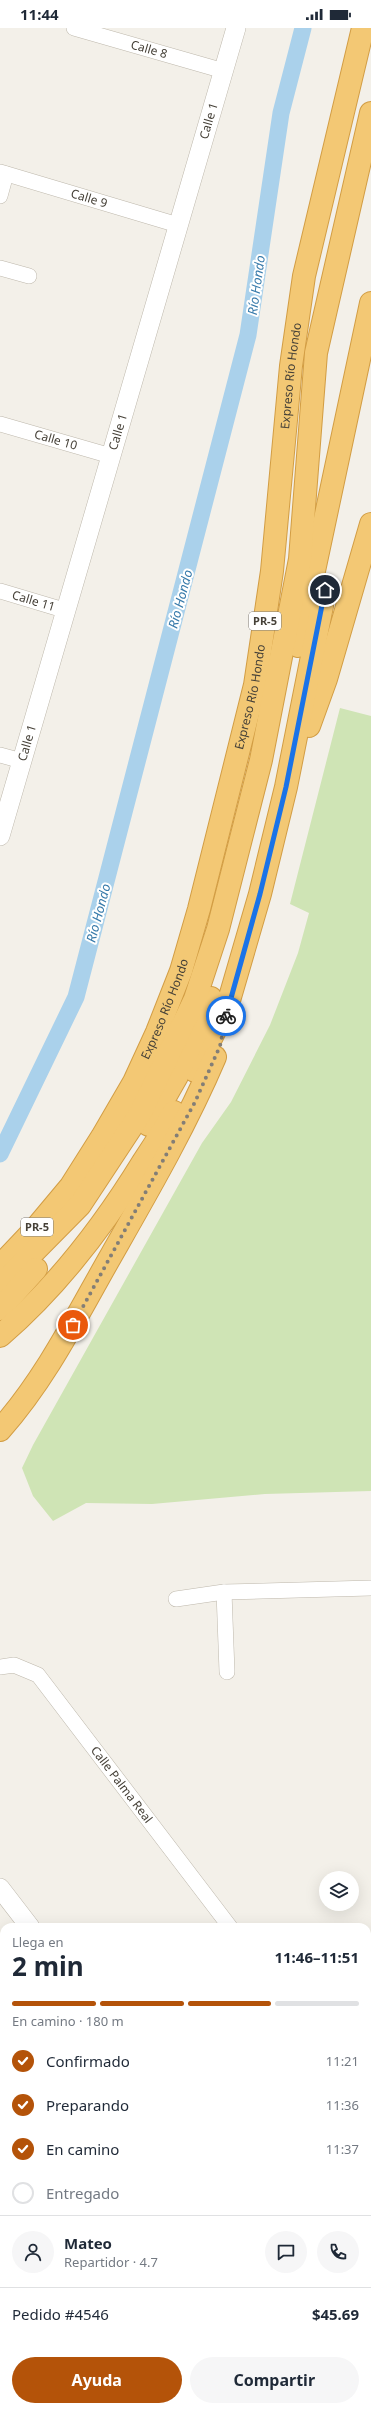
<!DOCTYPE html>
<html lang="es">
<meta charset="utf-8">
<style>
body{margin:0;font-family:"Noto Sans",sans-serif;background:#f6f6f7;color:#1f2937;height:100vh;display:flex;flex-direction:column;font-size:15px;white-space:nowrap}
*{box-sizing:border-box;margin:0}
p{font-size:13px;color:#747a83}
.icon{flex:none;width:22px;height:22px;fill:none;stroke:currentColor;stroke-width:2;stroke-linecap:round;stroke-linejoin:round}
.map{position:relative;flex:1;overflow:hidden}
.sheet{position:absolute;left:0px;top:1895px;width:371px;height:488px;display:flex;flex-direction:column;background:#fff;border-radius:12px 12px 0 0;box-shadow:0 4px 16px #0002}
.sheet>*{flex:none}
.buttons{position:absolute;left:319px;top:1843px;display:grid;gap:8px}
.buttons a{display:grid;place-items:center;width:40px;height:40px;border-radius:50%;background:#fff;box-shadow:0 4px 16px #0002;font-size:20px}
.pin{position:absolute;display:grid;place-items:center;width:34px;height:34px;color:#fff;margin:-17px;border:2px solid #fff;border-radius:50%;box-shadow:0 1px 4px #0007}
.courier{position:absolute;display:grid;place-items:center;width:40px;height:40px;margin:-20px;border:3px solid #1a73e8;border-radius:50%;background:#fff;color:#222;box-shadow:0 1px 5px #0007}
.summary em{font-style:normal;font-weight:700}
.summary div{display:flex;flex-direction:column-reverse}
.summary{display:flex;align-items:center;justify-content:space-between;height:68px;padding:0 12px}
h1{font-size:26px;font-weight:700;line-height:30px}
.bar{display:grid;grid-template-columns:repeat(4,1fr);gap:6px 4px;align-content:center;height:48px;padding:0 12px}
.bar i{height:5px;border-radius:3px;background:#e0e1e3}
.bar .selected{background:#b45309}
.bar p{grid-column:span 4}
.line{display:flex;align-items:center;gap:10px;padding:0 12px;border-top:1px solid #e0e1e3}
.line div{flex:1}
.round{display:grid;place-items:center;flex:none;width:42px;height:42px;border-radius:21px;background:#f6f6f7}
ol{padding:0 12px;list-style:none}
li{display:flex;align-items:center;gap:12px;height:44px}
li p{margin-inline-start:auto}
li .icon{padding:4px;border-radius:50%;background:#b45309;color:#fff;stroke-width:4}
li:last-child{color:#747a83}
li i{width:22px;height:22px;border:2px solid #e0e1e3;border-radius:50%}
.action{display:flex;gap:8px;margin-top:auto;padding:8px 12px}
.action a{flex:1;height:46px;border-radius:24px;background:#b45309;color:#fff;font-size:16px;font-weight:700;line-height:46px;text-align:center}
.action a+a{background:#f6f6f7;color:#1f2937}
.status{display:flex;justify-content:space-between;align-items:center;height:28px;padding:0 20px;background:#fff;direction:ltr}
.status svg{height:11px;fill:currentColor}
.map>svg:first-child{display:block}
.green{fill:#cfe4b5}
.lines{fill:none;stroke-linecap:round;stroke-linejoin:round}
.canal{stroke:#aad1eb;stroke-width:17}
.minor-casing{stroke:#beb8ac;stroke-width:16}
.tertiary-casing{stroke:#beb8ac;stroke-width:20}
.motorway-casing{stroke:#d29d44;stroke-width:24}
.minor{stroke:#fff;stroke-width:15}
.tertiary{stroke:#fff;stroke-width:19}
.motorway{stroke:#f3c874;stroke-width:22}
.done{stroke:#837e76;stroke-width:4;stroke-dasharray:0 7.2}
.route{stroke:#1a73e8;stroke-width:5}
.labels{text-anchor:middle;stroke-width:4;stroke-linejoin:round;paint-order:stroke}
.shield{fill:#fff;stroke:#7e7a74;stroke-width:1}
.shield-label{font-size:11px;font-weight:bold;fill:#464138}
.street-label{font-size:12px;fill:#464138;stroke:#fff}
.water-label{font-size:13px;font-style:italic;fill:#387bab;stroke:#fff}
</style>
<div class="status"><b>11:44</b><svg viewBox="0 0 49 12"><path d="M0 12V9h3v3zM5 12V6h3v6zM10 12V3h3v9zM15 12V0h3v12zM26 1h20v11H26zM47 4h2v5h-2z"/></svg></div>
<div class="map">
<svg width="371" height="2383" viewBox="0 0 371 2383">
<rect width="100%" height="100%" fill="#f3f0e9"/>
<path class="green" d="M340 680 371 688V1463L265 1466 152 1476 86 1475 53 1493 33 1468 22 1440 33 1417 202 1115 231 1074 270 997 298 925 309 885 290 876Z"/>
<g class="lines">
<path class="canal" d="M0 1126 76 969 248 307 281 85 303 0"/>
<defs>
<g id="minor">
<path id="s1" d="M74 0 224 43"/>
<path id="s2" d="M0 144 178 197"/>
<path d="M0 168 6 146"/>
<path d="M0 240 29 248"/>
<path id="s3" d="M0 396 111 428"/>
<path id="s4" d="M0 563 67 583"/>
<path d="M0 727 22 733"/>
<path d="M224 1564 227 1644"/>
<path d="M176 1571 224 1564 371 1560"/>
<path id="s5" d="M0 1639 14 1637 38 1647 230 1899"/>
<path d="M367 2079 371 2084"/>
<path d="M367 2102 371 2099"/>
<path d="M0 2126 4 2132"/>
<path d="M180 2383 186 2379"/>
</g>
<g id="tertiary">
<path id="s6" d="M0 808 236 0"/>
<path d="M0 1860 30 1899"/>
<path d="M367 2334 371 2338"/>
</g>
<g id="motorway">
<path d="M298 618 371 275"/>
<path d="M309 698 326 651 371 496"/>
<path d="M195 1043 228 976 260 866 286 759 322 578"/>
<path d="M149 1097 177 1048 211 970"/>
<path id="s7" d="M0 1238 35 1201 71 1158 102 1109 134 1054 157 1004 181 943 199 881 255 657 272 543 291 338 304 248 363 0"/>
<path d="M0 1258 80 1177 140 1086 195 971 218 901 261 732 300 531 316 325 371 85"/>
<path d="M0 1281 36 1241"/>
<path d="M0 1308C58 1258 103 1199 143 1134 154 1117 165 1101 174 1084"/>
<path d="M0 1402C47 1349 77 1287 112 1226 149 1161 186 1097 215 1029"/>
</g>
</defs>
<use href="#minor" class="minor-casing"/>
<use href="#tertiary" class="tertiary-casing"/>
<use href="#motorway" class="motorway-casing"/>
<use href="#minor" class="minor"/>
<use href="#tertiary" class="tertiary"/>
<use href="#motorway" class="motorway"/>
</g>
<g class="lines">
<path class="done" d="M73 1297 195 1074 220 1018 226 988"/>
<path class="route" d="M226 988 260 866 286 759 325 562"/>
</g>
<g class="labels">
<g class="shield">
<rect x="249" y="584" width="32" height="18" rx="3"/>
<rect x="21" y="1190" width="32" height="18" rx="3"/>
</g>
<g class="shield-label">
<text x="265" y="597">PR-5</text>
<text x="37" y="1203">PR-5</text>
</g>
<g class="street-label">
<text dy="4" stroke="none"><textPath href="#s1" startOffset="78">Calle 8</textPath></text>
<text dy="4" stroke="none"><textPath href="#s6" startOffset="745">Calle 1</textPath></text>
<text dy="4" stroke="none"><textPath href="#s2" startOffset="93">Calle 9</textPath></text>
<text dy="4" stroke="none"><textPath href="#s7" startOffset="956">Expreso Río Hondo</textPath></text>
<text dy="4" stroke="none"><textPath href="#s6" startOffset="421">Calle 1</textPath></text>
<text dy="4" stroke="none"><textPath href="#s3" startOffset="58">Calle 10</textPath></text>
<text dy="4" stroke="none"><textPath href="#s4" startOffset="35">Calle 11</textPath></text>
<text dy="4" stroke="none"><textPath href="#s7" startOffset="632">Expreso Río Hondo</textPath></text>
<text dy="4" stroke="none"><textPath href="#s6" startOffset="97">Calle 1</textPath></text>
<text dy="4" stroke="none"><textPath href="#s7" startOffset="308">Expreso Río Hondo</textPath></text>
<text dy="4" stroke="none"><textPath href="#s5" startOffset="178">Calle Palma Real</textPath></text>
</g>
<g class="water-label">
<text transform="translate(256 257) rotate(-82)" y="5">Río Hondo</text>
<text transform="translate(180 571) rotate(-75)" y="5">Río Hondo</text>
<text transform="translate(98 885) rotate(-75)" y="5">Río Hondo</text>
</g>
</g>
</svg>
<div class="buttons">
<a><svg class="icon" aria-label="layers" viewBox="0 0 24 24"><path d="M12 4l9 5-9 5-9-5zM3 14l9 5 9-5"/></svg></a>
</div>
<div class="pin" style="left:73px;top:1297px;background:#ea580c"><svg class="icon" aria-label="bag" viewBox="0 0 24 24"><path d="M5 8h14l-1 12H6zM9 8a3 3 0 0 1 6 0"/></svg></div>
<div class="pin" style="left:325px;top:562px;background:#1f2937"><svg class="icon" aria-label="home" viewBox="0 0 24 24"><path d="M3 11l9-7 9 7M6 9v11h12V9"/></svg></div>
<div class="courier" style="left:226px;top:988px"><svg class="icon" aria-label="bike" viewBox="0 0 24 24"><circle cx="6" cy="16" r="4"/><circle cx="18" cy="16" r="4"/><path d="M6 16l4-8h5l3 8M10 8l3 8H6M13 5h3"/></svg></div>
<section class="sheet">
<div class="summary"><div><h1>2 min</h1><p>Llega en</p></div><em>11:46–11:51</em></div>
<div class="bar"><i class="selected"></i><i class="selected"></i><i class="selected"></i><i></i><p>En camino · 180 m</p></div>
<ol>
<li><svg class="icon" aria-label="check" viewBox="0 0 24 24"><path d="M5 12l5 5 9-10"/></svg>Confirmado<p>11:21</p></li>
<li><svg class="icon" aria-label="check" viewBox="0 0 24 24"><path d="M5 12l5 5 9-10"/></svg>Preparando<p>11:36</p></li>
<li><svg class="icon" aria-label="check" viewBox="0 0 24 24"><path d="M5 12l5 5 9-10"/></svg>En camino<p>11:37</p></li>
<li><i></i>Entregado</li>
</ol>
<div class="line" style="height:72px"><a class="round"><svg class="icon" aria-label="person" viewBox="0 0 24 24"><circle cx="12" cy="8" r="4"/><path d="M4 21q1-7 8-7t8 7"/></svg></a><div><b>Mateo</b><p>Repartidor · 4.7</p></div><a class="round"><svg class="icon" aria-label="chat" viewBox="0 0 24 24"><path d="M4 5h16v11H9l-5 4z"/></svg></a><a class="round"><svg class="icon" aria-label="phone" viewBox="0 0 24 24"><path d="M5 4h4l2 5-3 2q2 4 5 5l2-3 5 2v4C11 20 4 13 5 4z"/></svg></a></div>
<div class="line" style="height:52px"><div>Pedido #4546</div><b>$45.69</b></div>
<div class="action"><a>Ayuda</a><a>Compartir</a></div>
</section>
</div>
